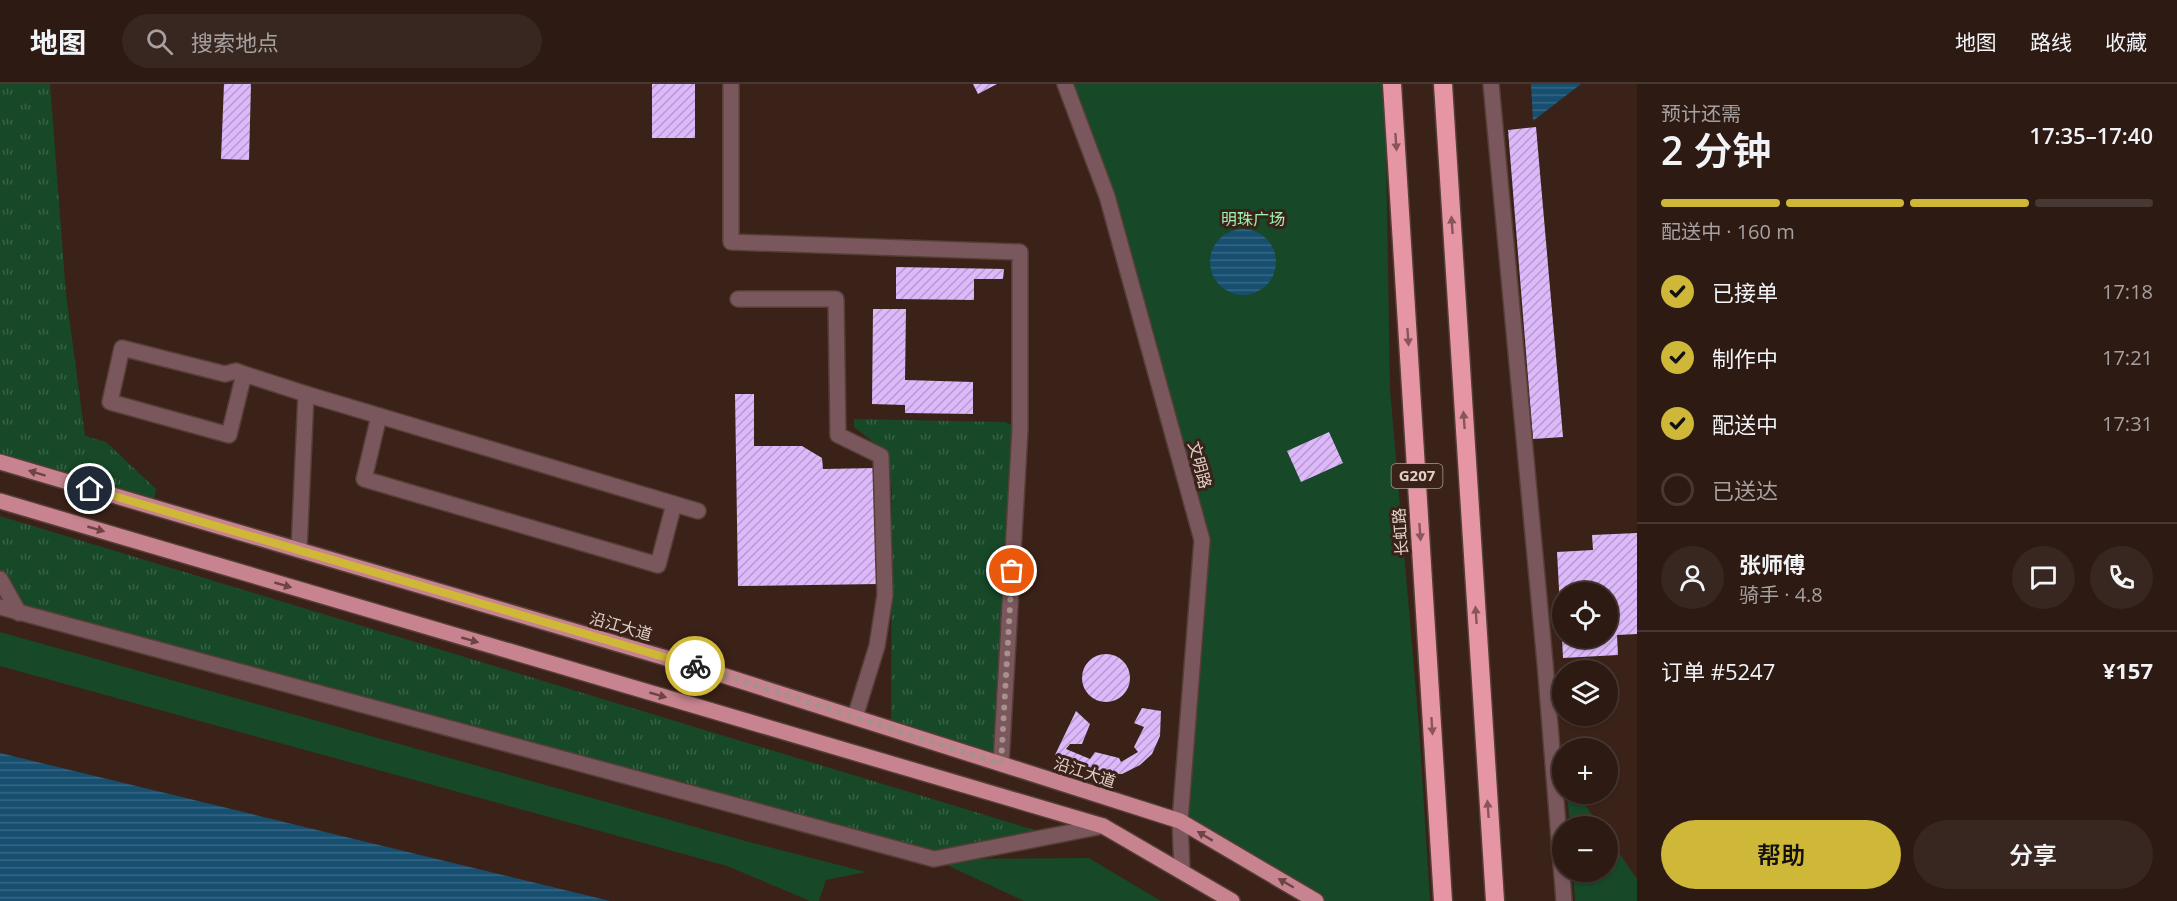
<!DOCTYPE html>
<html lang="zh">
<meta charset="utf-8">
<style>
body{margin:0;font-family:"Open Sans","Noto Sans SC",sans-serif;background:#382721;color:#f1f3f6;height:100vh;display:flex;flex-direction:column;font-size:22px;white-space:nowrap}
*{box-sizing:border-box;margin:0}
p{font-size:20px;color:#a6a1a0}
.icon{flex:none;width:33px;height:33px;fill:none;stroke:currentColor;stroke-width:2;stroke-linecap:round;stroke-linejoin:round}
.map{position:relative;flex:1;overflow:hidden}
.drawer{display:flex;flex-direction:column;background:#2c1a13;width:540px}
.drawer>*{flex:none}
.controls{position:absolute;left:1552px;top:498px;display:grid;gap:12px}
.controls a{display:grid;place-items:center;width:66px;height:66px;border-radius:50%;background:#2c1a13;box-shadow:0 2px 4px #0004,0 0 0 2px #483833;font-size:30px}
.pin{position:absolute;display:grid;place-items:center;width:51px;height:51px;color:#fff;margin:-26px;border:3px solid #fff;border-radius:50%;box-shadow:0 2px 6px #0007}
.courier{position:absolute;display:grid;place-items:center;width:60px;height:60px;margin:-30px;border:4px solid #cfb837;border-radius:50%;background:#fff;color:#222;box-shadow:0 2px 8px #0007}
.overview em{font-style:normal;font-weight:600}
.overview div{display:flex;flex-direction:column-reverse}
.overview{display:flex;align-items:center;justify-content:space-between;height:102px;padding:0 24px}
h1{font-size:39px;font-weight:600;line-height:45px}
.bar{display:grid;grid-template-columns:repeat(4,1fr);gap:9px 6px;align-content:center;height:72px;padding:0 24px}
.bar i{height:8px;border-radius:4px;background:#483833}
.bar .current{background:#cfb837}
.bar p{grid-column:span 4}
.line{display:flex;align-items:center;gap:15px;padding:0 24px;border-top:2px solid #483833}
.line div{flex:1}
.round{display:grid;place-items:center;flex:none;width:63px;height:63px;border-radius:32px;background:#382721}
ol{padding:0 24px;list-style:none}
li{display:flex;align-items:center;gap:18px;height:66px}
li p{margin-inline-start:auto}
li .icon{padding:6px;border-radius:50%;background:#cfb837;color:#111;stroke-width:4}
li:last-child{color:#a6a1a0}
li i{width:33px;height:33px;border:3px solid #483833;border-radius:50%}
.primary-button{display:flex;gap:12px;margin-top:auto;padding:12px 24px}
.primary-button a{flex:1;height:69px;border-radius:36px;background:#cfb837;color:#111;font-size:24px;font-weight:600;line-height:69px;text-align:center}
.primary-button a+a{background:#382721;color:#f1f3f6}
header{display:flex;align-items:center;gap:36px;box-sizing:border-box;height:84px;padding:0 30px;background:#2c1a13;border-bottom:2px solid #483833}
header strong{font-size:28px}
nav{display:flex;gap:33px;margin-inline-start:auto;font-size:21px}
.search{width:420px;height:54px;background:#382721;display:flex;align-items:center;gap:15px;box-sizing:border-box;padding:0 21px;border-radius:33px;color:#a6a1a0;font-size:22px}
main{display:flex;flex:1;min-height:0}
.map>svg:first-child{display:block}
.grass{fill:url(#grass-tufts)}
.green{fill:#174828}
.water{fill:url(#water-rules)}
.building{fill:url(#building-hatch)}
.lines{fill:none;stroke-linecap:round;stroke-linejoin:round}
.minor-casing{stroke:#553e35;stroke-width:18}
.major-casing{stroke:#553e35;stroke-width:18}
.highway-casing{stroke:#553e35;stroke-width:21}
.minor{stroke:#79575d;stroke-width:15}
.major{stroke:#c78490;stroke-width:15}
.highway{stroke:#e695a4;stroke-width:18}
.oneway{fill:#885658}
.oneway2{fill:#6c4443}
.done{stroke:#a6928b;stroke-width:6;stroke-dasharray:0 10.8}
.route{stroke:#cfb837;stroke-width:8}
.labels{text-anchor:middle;stroke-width:6;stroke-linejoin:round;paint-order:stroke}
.shield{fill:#3b2219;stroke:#ae9b94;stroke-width:1.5}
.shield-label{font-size:15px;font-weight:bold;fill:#e0cfc9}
.park-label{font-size:16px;fill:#98f4b1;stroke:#3b2219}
.street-label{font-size:16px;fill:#e0cfc9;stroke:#3b2219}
</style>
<header>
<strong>地图</strong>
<div class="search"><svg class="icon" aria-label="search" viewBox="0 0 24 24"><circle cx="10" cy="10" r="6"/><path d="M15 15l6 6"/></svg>搜索地点</div>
<nav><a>地图</a><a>路线</a><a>收藏</a></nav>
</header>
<main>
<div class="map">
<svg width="1637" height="817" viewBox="0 0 1637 817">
<defs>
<pattern id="grass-tufts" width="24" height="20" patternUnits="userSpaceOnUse" patternTransform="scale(1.5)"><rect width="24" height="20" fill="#174828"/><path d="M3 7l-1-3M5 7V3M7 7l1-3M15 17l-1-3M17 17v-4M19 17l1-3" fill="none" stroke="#386146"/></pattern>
<pattern id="water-rules" width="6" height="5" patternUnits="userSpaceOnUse" patternTransform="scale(1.5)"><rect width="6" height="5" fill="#174f70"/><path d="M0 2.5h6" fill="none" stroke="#386783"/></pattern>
<pattern id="building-hatch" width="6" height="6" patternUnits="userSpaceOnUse" patternTransform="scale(1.5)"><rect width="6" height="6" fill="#ddb8fb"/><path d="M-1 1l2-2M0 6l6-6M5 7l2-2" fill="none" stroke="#b69acb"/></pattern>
</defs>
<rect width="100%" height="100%" fill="#3b2219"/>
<g class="grass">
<path d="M0 0H50L66 210 85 352 106 358 156 405 153 423 0 378Z"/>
<path d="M854 335 1005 338 1020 345 1001 680 891 645 892 404 877 361 854 343Z"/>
<path d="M0 432 1054 752 934 775 0 523Z"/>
</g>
<g class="green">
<path d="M1065 0H1385L1390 305 1419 643 1430 817H1316L1180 737 1202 456 1107 112Z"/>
<path d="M0 548 749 758 866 788 826 796 819 817H810L727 782 0 582Z"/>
<path d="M1567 710H1577L1600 742H1570Z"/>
<path d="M1608 753 1637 795V817H1575L1573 788H1608Z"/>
<path d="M1089 774 1161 817H1024L934 775Z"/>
</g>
<g class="water">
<path d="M1531 0H1581L1533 37Z"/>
<circle cx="1243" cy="178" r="33"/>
<path d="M0 669 610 817H0Z"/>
</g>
<g class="building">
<path d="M224 0H251L249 76 221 75Z"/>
<rect x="652" y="0" width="43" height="54"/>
<path d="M973 0H997L978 10Z"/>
<path d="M1536 43 1563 353 1533 355 1508 46Z"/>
<path d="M896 183 1004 185 1003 195H974V216L896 215Z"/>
<path d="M873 225H906L905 296 973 298V330L905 329V321L872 320Z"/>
<path d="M735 310H754V362H802L822 374 823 385 876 384 878 500 738 502Z"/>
<path d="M1329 348 1343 379 1301 398 1287 367Z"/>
<path d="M1637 449V550L1617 551 1618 571 1563 574 1562 554H1608V508H1563L1561 543 1557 468 1593 466 1592 451Z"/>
<circle cx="1106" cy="594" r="24"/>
<path d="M1142 624 1161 627 1160 652 1152 670 1140 681 1122 690H1109L1055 671 1076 627 1090 640 1082 660H1070L1066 665 1090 675 1095 668 1119 674 1121 678 1138 668 1134 663 1144 643 1134 639Z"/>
</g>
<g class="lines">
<defs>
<g id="minor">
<path d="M731 0V158L1020 168V345L1001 680"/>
<path d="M1065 0 1107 112 1202 456 1180 737 1182 786"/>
<path d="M1491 0 1545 579 1564 817"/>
<path d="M738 215H836L838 351 881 372 885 511 877 562 855 633"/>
<path d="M244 290 229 351 110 318 122 264 225 290 236 287 244 290 306 310"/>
<path d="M379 332 364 395 658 481 674 420"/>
<path d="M299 466 306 310 698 427"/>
<path d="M0 495 19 529"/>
<path d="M0 523 934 775 1103 742"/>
</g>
<g id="major">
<path d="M0 378 700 584 1180 737 1316 817"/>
<path d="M0 417 1103 742 1232 817"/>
</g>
<g id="highway">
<path d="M1392 0 1443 817"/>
<path d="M1443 0 1495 817"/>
</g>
</defs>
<use href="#minor" class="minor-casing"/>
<use href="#major" class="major-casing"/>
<use href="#highway" class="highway-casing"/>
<use href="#minor" class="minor"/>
<use href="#major" class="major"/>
<use href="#highway" class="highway"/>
</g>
<defs><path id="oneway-solid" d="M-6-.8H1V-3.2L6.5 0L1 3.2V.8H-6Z" transform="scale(1.5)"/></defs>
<g class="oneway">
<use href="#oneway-solid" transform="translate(1396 58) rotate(86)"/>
<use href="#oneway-solid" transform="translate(1452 141) rotate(-94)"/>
<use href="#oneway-solid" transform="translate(1408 253) rotate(86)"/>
<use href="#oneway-solid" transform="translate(1464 336) rotate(-94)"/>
<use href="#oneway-solid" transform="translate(1420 448) rotate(86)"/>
<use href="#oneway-solid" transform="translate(1476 531) rotate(-94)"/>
<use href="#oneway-solid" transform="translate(1432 642) rotate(86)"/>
<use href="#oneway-solid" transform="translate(1488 725) rotate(-94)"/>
</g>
<g class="oneway2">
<use href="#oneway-solid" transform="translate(37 389) rotate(-163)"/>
<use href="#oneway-solid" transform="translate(96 445) rotate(16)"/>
<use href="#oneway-solid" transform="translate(283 501) rotate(16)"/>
<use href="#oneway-solid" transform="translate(470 556) rotate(16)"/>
<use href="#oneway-solid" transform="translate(658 611) rotate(16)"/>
<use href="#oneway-solid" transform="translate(1205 752) rotate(-149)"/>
<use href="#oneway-solid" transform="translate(1286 799) rotate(-150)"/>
</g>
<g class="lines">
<path class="done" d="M695 582 1001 680 1012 487"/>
<path class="route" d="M90 405 695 582"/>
</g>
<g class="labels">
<rect class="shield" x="1391.5" y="380" width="51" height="24" rx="4.5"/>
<g class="shield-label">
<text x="1417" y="397">G207</text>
</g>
<g class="park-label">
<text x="1253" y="141">明珠广场</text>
</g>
<g class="street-label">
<text transform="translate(1200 381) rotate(75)" y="6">文明路</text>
<text transform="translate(1400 448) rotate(-94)" y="6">长虹路</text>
<text transform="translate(621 542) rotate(16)" y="6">沿江大道</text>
<text transform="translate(1085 688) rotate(18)" y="6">沿江大道</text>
</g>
</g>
</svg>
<div class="controls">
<a><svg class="icon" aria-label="locate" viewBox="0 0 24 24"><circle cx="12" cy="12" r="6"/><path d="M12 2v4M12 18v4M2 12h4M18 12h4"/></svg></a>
<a><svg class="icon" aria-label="layers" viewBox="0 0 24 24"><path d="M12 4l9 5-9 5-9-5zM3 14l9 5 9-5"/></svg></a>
<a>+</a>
<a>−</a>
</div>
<div class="pin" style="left:1012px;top:487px;background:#ea580c"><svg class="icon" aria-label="bag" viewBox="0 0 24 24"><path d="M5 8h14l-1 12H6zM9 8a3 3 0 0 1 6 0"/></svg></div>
<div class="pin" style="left:90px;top:405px;background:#1f2937"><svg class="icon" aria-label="home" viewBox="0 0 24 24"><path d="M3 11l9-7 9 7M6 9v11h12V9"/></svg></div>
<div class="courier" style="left:695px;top:582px"><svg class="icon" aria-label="bike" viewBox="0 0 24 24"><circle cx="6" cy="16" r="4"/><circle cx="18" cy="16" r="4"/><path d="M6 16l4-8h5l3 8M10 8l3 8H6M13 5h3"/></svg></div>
</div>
<section class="drawer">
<div class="overview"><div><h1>2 分钟</h1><p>预计还需</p></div><em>17:35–17:40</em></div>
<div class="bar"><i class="current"></i><i class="current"></i><i class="current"></i><i></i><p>配送中 · 160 m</p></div>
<ol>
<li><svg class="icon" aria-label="check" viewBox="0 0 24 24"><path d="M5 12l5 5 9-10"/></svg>已接单<p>17:18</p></li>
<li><svg class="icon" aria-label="check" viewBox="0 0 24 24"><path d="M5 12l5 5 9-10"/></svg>制作中<p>17:21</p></li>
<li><svg class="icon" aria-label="check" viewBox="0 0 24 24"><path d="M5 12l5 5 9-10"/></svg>配送中<p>17:31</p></li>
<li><i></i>已送达</li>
</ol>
<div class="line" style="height:108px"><a class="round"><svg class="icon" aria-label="person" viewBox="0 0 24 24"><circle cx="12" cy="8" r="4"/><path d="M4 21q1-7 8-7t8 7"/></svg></a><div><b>张师傅</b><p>骑手 · 4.8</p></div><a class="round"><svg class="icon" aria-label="chat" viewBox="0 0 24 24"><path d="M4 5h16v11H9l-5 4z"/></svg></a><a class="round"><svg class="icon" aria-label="phone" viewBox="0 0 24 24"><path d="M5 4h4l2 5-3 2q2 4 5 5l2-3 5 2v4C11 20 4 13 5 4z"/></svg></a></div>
<div class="line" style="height:78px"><div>订单 #5247</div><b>¥157</b></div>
<div class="primary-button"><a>帮助</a><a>分享</a></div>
</section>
</main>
